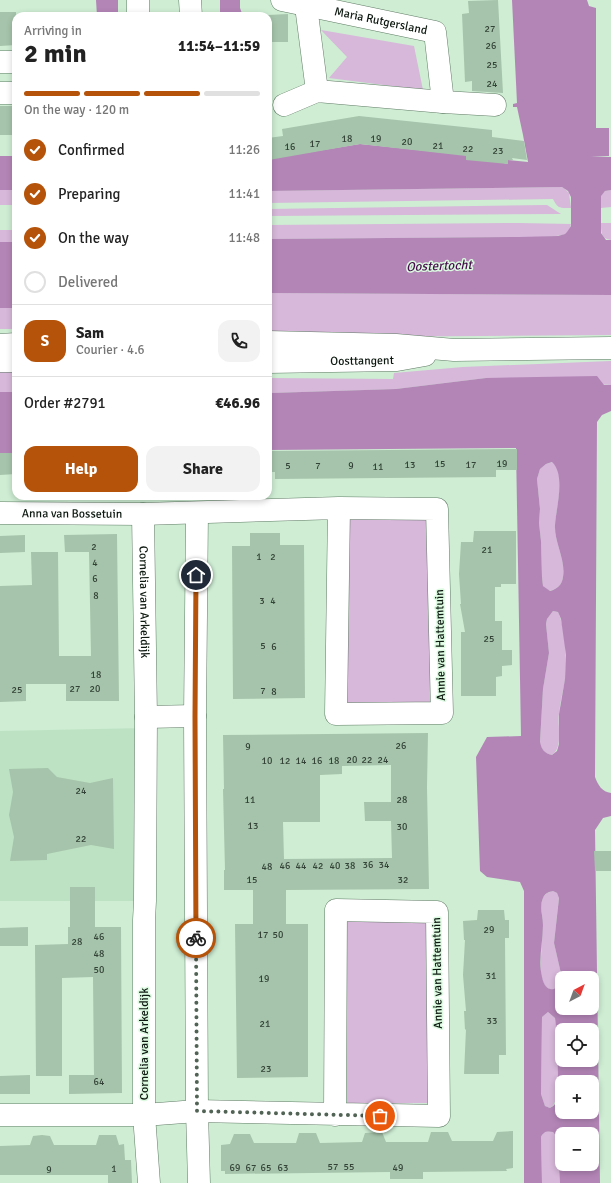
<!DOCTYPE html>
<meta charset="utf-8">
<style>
body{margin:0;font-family:Signika,sans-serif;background:#f2f2f2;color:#222;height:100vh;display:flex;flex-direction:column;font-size:15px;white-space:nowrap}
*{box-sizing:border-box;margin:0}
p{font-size:13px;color:#767676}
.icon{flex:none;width:22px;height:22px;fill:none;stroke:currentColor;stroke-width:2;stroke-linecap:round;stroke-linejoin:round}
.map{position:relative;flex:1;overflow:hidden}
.drawer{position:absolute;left:12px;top:12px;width:260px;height:488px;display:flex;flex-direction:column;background:#fff;border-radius:12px;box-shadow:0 2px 6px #0003}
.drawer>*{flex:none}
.needle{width:26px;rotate:41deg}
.buttons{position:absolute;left:555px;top:971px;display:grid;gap:8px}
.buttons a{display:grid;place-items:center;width:44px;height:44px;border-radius:8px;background:#fff;box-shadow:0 2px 6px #0003;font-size:20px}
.pin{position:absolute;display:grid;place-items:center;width:34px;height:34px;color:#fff;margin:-17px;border:2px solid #fff;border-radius:50%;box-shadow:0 1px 4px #0007}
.courier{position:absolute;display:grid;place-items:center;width:40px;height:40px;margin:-20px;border:3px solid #b45309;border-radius:50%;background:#fff;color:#222;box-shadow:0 1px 5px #0007}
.head em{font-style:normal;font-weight:700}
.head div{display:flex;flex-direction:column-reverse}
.head{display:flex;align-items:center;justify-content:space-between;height:68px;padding:0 12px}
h1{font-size:26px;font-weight:700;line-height:30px}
.bar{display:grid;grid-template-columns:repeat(4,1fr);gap:6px 4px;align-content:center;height:48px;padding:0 12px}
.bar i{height:5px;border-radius:3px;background:#e0e0e0}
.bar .active{background:#b45309}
.bar p{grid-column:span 4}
.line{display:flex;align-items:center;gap:10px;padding:0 12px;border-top:1px solid #e0e0e0}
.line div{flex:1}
.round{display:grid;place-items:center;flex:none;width:42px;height:42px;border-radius:12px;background:#f2f2f2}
ol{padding:0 12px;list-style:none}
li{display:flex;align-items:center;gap:12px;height:44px}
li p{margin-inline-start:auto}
li .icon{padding:4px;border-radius:50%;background:#b45309;color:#fff;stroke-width:4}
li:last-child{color:#767676}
li i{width:22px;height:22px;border:2px solid #e0e0e0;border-radius:50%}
.cta{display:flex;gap:8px;margin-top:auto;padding:8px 12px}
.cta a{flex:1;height:46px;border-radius:12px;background:#b45309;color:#fff;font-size:16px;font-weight:700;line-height:46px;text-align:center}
.cta a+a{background:#f2f2f2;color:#222}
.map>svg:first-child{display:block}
.built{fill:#bde2c3}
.green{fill:#d7b7da}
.water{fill:#b385b7;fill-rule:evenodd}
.building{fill:#a6c4ab;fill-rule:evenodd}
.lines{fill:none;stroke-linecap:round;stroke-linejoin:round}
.minor-casing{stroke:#617c66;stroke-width:23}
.major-casing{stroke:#617c66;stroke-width:23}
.minor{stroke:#fff;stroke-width:22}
.major{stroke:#fff;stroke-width:22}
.done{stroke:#516354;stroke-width:4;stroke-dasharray:0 7.2}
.route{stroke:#b45309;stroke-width:5}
.labels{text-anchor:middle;stroke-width:3;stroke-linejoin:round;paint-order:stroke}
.number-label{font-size:10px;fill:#334337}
.street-label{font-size:12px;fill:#0d1810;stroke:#dbfae0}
.water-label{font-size:13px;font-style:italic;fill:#470d4d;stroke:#dbfae0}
</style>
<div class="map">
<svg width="611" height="1183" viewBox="0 0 611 1183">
<rect width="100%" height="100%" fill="#ceedd3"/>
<path class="built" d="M146 728 145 901H0V731Z"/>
<g class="green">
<path d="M321 30 414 46 423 90 329 78 347 57Z"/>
<path d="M562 187 564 188 569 193 571 208C560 208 558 209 553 199L268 203V191Z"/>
<rect x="0" y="190" width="16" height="15"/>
<path d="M611 190V207L601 208V195L605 191Z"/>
<path d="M547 205 561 214 268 216V209Z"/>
<path d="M518 223 571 224C570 228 569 233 565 234 555 238 530 237 519 237L268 239V225Z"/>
<path d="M601 223H611V240C601 239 601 232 601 223Z"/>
<rect x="0" y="230" width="16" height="12"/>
<path d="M268 293 611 295V335L355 337 268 334Z"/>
<rect x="0" y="308" width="16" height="21"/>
<path d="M611 361V385L486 378 396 389 272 393 268 396V378L393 379 394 373 463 367Z"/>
<rect x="0" y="369" width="16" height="23"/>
<path d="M553 462C566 475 556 508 555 525 554 542 566 560 563 577 562 585 557 589 549 591L543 586 542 577 541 541 539 523 540 509 537 479 540 469 546 464Z"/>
<path d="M345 519H429L430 705 346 706Z"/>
<path d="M553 611 558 612C566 630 567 660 565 680 563 691 560 702 559 714 557 726 564 746 552 755 544 753 542 750 540 743L543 689 549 653 546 624 547 619Z"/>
<path d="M553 891 557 893 559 897 554 943 562 978 559 987 554 990 549 989 545 986 541 976V957L543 925 541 905 543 897 547 893Z"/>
<path d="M346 916H431L432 1103 347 1104Z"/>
<path d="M548 1012 555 1018C557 1032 560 1094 554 1104 553 1106 551 1107 550 1108L545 1106 541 1094 542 1017Z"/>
<path d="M547 1131 553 1132 557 1137 560 1183H542L541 1137 543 1133Z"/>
</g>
<g class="water">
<path d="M96 0H118V16H97Z"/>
<path d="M220 0H240V8L243 16H220Z"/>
<path d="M512 0H587L589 6 596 8V128H609V156L591 157H611V190L605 191 601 196V233L606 240H611V295L268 293V239L519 237 558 236 565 234 567 232 571 226V197L568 191 562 187 268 191V159L360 144 466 155 508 164V160L528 162 523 135 517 107H513V104L517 103Z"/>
<rect x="0" y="156" width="16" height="34"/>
<rect x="0" y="242" width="16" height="66"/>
<path d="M597 376 604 385H611V411L602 415 597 422 595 777C598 785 602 792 611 793V816L603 818 595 830 600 1183H560L557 1137 553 1132C547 1131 544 1131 541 1137L542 1183H524V891L520 882 487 877 480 871 476 757 487 737 521 736 516 448 268 450V396L271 393 396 389 486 378ZM552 462C566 475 556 508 555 525 554 542 566 560 563 577 562 585 557 589 550 591L543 586 542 577 541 541 539 523 540 509 537 479 540 469 546 464ZM553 611 558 612 561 619 566 655 565 679 559 714V744L557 751 552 755C544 753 542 750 540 742L543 689 549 653 546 624 547 619ZM553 891 557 893 559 898 554 943 562 978H592V1008H562V979C556 994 545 992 542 977 538 960 543 942 543 925 543 916 539 907 543 898 545 893 549 892 553 891ZM548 1012 555 1018C557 1032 560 1094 555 1104 554 1106 551 1107 550 1108L545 1106 541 1094 542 1017ZM562 1030H592V1060H562ZM562 1082H592V1112H562ZM562 1134H592V1164H562Z"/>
<rect x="0" y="392" width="16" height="61"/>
</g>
<g class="building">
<path d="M498 0 503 93 472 91V81L465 82 462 14 469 13 468 1Z"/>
<path d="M0 12H16V45L0 46Z"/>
<path d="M288 14V42H268V15Z"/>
<rect x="0" y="106" width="16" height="29"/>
<path d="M359 116 492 130V137L524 141 527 160 512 158 513 160H508V164L466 160V156L360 144 269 160 268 138 283 136 282 129Z"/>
<path d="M517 449V470H496V477L275 479V472H268V451Z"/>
<path d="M0 453H16V474L0 475Z"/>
<path d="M474 531H516V584H501V587H495V621H502V650H512V665L502 666V676L496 677V696H461V632H465L460 604H461L459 574 461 542H473Z"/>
<path d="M250 533H280V545H304L305 698 233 699 232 546H250Z"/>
<path d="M117 534 119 701H66V684H26V701L0 702V586L32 585 31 552H58L59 656H91L89 552H65L64 535Z"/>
<path d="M25 535V552L0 553V536Z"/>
<path d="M428 733 427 787 429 889 286 890V924H308V1077L237 1078 235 924H253V890H224V870H225L223 789H224L223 735ZM391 765V802H364L365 821H391L392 858 284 859 283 822H320V775L342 774V766Z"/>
<path d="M48 768 57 777 90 783 113 778 114 849 91 845 47 854V860L10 861 14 837 9 815 13 792 9 769Z"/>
<path d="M594 851H611V871H595Z"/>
<path d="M70 887H95V927H121L122 1093 69 1094V1075H94L93 977 62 978V1076H36L35 945 68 944V927H70Z"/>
<path d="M478 910H504L505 920H509V938H505L506 1055H499V1074H464L466 1029 465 1030 464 1011H466L463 975 465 940H464L463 921 477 920Z"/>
<path d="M28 927V946H0V928Z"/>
<path d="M30 1075V1094H0V1076Z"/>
<path d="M513 1131V1168L506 1169 507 1171 423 1172V1179H390V1172L225 1174V1171H221V1145L230 1144 234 1134H250L254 1143H296L299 1133H316L320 1143 362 1142 365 1133 382 1132 386 1142H428L431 1132H448L452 1141H493L497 1132Z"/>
<path d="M42 1135 50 1136 54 1145H96L99 1135H116L119 1145 124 1144 125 1160H131L132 1183H108V1175H0V1146L30 1145 33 1136Z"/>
</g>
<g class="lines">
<defs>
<g id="minor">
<path d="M138 0V16"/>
<path d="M190 0 191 16"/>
<path id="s1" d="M282 0 435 32 443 102"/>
<path d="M306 6 317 91"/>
<path d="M0 62H16"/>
<path d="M0 93H16"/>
<path d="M284 105 317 91 443 102 495 105"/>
<path id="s2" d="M0 513 143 514 339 508 336 714 442 713 437 509 339 508"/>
<path d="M197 513 195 716 197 1111 199 1183"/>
<path id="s3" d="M143 514 146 717 145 901 144 920V1115L149 1183"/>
<path d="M146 717 195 716"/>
<path d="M0 1115H144L197 1111 439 1116 437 912 336 910 335 1115"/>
</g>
<g id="major">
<path d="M268 342 396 345 454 350 611 348"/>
<path d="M0 345 16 344"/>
<path d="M0 361H16"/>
<path id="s4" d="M268 362 397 360 425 355"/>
</g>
</defs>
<use href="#minor" class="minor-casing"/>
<use href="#major" class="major-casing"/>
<use href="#minor" class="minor"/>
<use href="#major" class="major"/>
</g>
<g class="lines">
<path class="done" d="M196 938 197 1111 380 1116"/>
<path class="route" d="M196 938 195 716 196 575"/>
</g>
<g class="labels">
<g class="number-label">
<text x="490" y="32">27</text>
<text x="491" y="49">26</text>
<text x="492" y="68">25</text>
<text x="492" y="87">24</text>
<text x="347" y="142">18</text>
<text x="376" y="142">19</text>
<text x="407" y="145">20</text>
<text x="315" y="147">17</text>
<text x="438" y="149">21</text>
<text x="290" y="150">16</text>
<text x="468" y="152">22</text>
<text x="498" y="154">23</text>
<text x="440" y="467">15</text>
<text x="502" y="467">19</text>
<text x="410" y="468">13</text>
<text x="471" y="468">17</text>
<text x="288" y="469">5</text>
<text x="318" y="469">7</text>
<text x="351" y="469">9</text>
<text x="378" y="470">11</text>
<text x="94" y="550">2</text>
<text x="487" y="553">21</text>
<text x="259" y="560">1</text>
<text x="273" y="560">2</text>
<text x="95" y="566">4</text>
<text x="95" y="582">6</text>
<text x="96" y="599">8</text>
<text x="262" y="604">3</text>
<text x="273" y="604">4</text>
<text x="489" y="642">25</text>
<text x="263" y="649">5</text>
<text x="274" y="650">6</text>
<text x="96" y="678">18</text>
<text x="75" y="692">27</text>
<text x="95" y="692">20</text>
<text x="17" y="693">25</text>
<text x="263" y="694">7</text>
<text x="274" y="695">8</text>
<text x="401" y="749">26</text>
<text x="248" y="750">9</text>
<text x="352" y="763">20</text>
<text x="367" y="763">22</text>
<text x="383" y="763">24</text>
<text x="267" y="764">10</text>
<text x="285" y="764">12</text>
<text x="301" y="764">14</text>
<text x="317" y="764">16</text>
<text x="334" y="764">18</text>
<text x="81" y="794">24</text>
<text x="250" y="803">11</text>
<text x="402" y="803">28</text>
<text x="253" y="829">13</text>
<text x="402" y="830">30</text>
<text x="81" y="842">22</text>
<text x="368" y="868">36</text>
<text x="384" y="868">34</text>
<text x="285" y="869">46</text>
<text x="301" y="869">44</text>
<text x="318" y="869">42</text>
<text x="335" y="869">40</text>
<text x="350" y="869">38</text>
<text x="267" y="870">48</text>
<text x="252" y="883">15</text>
<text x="403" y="883">32</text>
<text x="489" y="933">29</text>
<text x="263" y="938">17</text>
<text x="278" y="938">50</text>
<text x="99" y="940">46</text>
<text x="77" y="945">28</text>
<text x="99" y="957">48</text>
<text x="99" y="973">50</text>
<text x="491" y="979">31</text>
<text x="264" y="982">19</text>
<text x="492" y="1024">33</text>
<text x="265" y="1027">21</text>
<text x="266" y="1072">23</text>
<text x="99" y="1085">64</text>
<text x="333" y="1170">57</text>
<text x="349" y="1170">55</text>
<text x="235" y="1171">69</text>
<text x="251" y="1171">67</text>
<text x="266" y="1171">65</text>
<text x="283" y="1171">63</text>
<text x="398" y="1171">49</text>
<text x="114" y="1172">1</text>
<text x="49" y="1173">9</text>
</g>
<g class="street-label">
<text dy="4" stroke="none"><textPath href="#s1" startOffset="101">Maria Rutgersland</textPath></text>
<text dy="4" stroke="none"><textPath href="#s4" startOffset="94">Oosttangent</textPath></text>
<text dy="4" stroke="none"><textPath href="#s2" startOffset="72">Anna van Bossetuin</textPath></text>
<text dy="4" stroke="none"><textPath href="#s3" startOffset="88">Cornelia van Arkeldijk</textPath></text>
<text transform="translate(440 645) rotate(-91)" y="4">Annie van Hattemtuin</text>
<text transform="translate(437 973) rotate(-91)" y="4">Annie van Hattemtuin</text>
<text transform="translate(144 1044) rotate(-90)" y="4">Cornelia van Arkeldijk</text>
</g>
<g class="water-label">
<text transform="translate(439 265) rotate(-2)" y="5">Oostertocht</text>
</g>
</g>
</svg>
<div class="buttons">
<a><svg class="needle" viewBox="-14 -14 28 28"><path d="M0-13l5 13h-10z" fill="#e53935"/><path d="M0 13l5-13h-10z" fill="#767676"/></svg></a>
<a><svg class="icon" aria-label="locate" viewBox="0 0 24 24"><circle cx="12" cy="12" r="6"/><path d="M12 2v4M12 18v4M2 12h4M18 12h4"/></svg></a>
<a>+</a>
<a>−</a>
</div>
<div class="pin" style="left:380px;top:1116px;background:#ea580c"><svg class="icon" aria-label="bag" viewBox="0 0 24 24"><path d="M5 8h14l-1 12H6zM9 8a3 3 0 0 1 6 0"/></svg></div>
<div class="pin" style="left:196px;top:575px;background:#1f2937"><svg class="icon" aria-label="home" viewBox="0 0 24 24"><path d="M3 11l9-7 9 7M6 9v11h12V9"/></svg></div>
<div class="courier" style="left:196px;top:938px"><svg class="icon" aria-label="bike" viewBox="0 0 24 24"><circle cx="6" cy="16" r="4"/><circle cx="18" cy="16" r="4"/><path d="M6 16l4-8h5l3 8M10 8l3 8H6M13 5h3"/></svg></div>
<section class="drawer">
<div class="head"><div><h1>2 min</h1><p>Arriving in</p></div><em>11:54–11:59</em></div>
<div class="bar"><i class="active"></i><i class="active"></i><i class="active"></i><i></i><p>On the way · 120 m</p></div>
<ol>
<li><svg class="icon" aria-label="check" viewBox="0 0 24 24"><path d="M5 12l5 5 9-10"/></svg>Confirmed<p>11:26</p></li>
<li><svg class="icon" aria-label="check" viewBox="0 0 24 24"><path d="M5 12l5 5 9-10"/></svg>Preparing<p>11:41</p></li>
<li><svg class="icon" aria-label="check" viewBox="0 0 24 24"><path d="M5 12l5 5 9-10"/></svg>On the way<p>11:48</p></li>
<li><i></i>Delivered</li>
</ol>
<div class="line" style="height:72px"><b class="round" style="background:#b45309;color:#fff">S</b><div><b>Sam</b><p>Courier · 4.6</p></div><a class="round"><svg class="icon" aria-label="phone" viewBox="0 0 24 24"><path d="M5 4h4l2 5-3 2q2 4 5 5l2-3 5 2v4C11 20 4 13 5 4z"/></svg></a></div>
<div class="line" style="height:52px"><div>Order #2791</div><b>€46.96</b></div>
<div class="cta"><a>Help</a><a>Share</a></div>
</section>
</div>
